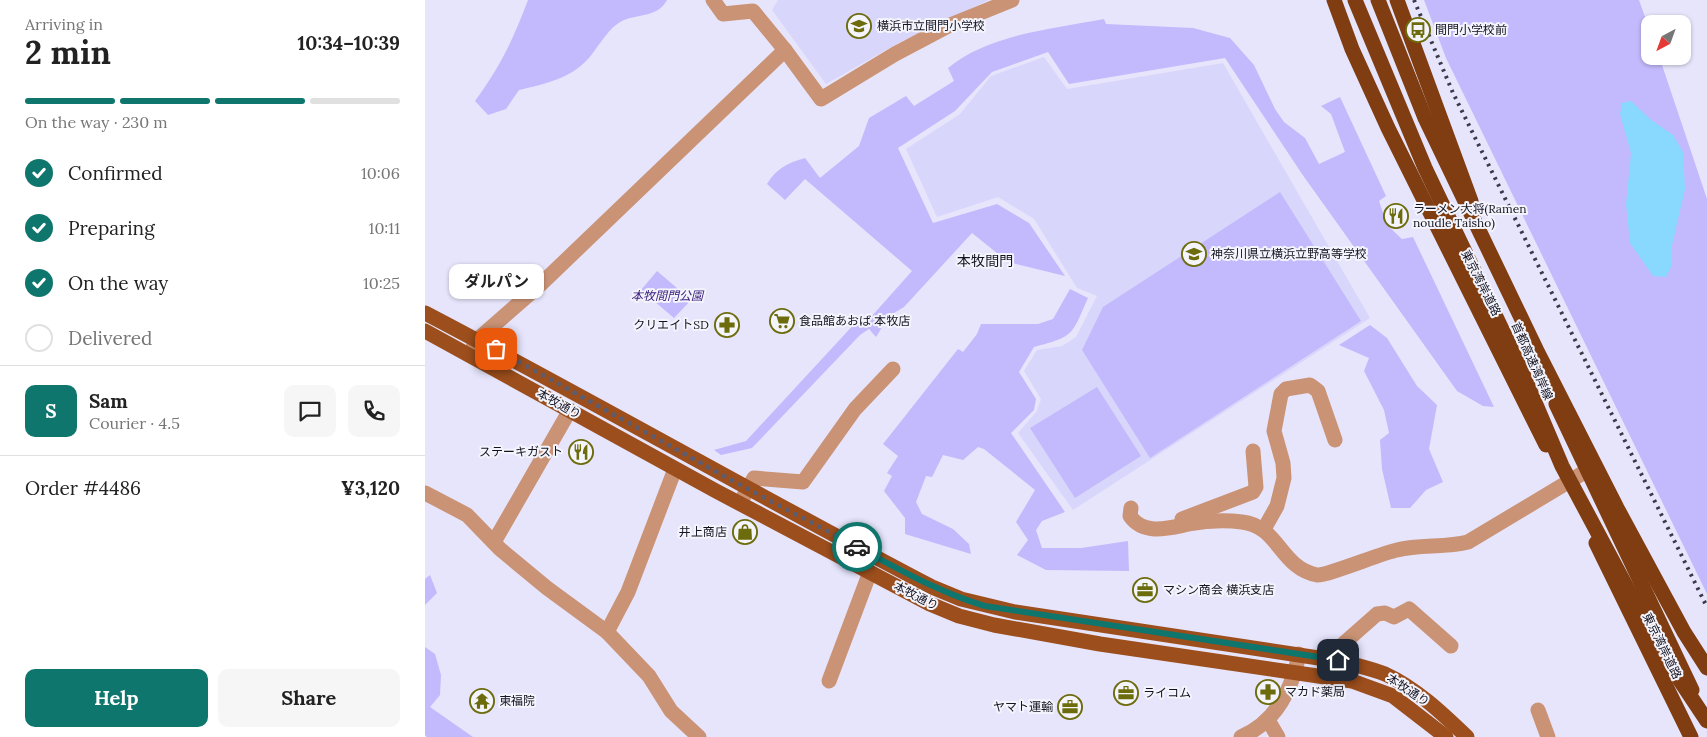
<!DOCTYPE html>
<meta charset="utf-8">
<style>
body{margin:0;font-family:Lora,"Noto Sans JP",serif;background:#f6f6f6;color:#222;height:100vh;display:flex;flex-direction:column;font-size:19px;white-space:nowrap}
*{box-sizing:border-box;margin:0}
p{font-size:16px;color:#767676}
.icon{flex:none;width:28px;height:28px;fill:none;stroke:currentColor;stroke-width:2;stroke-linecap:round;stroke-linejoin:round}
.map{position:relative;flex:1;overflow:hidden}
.side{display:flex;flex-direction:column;background:#fff;width:425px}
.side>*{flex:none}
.needle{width:32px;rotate:221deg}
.controls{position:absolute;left:1216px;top:15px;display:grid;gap:10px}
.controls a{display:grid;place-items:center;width:50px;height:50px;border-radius:10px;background:#fff;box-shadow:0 1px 4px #0004;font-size:25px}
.pin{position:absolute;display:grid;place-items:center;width:42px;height:42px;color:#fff;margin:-21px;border-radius:10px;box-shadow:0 2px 8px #0006}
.courier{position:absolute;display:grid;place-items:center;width:50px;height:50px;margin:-25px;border:4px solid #0f766e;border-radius:50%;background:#fff;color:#222;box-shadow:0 1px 6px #0007}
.bubble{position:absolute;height:35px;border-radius:10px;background:#fff;box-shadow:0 1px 4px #0004;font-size:16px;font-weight:700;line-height:35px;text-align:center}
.head em{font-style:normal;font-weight:700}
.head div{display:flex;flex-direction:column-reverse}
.head{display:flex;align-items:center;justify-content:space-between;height:85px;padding:0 25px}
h1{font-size:32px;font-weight:700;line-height:38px}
.bar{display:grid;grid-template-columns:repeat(4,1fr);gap:8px 5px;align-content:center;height:60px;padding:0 25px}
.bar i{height:6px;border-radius:4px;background:#e0e0e0}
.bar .selected{background:#0f766e}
.bar p{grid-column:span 4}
.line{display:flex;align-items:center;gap:12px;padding:0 25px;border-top:1px solid #e0e0e0}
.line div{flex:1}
.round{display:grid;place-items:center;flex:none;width:52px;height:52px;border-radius:10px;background:#f6f6f6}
ol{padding:0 25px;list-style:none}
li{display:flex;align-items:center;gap:15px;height:55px}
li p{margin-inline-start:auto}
li .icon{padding:5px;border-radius:50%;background:#0f766e;color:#fff;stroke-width:4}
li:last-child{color:#767676}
li i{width:28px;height:28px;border:2px solid #e0e0e0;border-radius:50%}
.action{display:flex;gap:10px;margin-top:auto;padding:10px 25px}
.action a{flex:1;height:58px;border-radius:10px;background:#0f766e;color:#fff;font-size:20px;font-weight:700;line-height:58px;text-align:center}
.action a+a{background:#f6f6f6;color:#222}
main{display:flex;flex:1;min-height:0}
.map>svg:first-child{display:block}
.built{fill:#d9d6fb}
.green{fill:#c2bafc}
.water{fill:#89d8fd}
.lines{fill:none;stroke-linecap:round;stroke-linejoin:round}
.minor{stroke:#ca9375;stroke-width:15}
.major{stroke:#9c4e1c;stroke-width:15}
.highway{stroke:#803d11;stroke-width:15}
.rail{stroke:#3a3948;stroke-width:4;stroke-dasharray:2.5 5;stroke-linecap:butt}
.highway-bridge{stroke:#803d11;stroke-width:15}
.done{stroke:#5e5c6d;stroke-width:5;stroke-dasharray:0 9}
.route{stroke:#0f766e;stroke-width:6}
.labels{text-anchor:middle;stroke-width:4;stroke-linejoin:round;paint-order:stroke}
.poi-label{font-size:12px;fill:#141320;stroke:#f4f4fc;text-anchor:start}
.street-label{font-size:12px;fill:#141320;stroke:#f4f4fc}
.park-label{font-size:12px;font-style:italic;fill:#3c217e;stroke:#f4f4fc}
.neighbourhood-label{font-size:14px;fill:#141320;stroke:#f4f4fc}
</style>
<main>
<section class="side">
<div class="head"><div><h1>2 min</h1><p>Arriving in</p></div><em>10:34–10:39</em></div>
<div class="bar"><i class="selected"></i><i class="selected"></i><i class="selected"></i><i></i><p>On the way · 230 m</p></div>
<ol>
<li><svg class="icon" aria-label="check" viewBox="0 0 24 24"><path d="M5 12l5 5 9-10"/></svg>Confirmed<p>10:06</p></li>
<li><svg class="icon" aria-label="check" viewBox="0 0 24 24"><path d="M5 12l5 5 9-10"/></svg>Preparing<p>10:11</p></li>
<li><svg class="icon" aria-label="check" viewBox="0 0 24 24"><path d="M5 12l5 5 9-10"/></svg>On the way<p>10:25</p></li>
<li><i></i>Delivered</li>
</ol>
<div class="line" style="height:90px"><b class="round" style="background:#0f766e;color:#fff">S</b><div><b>Sam</b><p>Courier · 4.5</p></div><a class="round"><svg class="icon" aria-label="chat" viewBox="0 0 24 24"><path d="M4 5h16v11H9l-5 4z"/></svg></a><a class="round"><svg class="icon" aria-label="phone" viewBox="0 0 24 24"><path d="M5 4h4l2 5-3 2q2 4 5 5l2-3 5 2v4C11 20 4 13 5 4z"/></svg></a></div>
<div class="line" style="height:65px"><div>Order #4486</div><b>¥3,120</b></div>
<div class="action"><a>Help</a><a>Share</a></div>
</section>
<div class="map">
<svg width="1282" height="737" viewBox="0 0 1282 737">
<rect width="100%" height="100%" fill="#e7e5fc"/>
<g class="built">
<path d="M353 0H564L475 42 401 84 347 10Z"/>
<path d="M619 57 642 89 798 63 945 318 648 510 593 433 612 411 616 399 599 371 612 350 637 346 651 337 672 296 652 288 609 219 573 197 512 217 481 149 535 114 566 76Z"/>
</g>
<g class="green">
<path d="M103 0H242C233 17 214 14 199 20 183 27 174 47 163 59 145 79 119 84 94 90L81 109 63 115 50 101C76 65 87 42 103 0Z"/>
<path d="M999 0H1214L1225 31V56H1234L1282 199V594L1021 58Z"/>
<path d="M679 19 681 24 768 28 805 38 829 65 850 109 859 122 880 138 894 164 920 152 906 114 896 106 915 97 961 196 954 201 962 225 977 239 988 237 1069 407 1058 406 1032 391 877 174 800 58 644 84 623 52 567 72 530 111 473 148 508 223 572 204 604 223 640 276 583 262 547 233 479 307 464 316 451 337 444 329 435 335 327 448 296 455 289 450 321 441 432 321 438 326 487 271 380 179 360 200 342 184C351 169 362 163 380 158L395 178 434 146 444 118 481 96 489 106 529 81 523 68C565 34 627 29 679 19Z"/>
<path d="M855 192 936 321 725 458 657 350 678 307Z"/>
<path d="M232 271 266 300 249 318 216 290Z"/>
<path d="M645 289 663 298C646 336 650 336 609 347L594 372 611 399 609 410 586 433 640 512 617 521 611 530 617 548H656L703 541 704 571 621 570 592 555 603 540 591 522 610 490 559 449 553 447 538 460 518 455 507 477 501 476 491 502 497 514 528 529 544 544 546 554 480 534V518L459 491 467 476 462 473 473 456 458 444 533 349 538 352 552 334 556 324H613L628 319Z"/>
<path d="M945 325 962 338 992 386 1012 405 1004 449 1018 482 1001 490 985 508H966L957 469 955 440 964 433 959 410 939 371 944 358 914 345Z"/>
<path d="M672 387 716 456 650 498 605 428Z"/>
<path d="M5 575 12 593 0 605V579Z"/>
<path d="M0 647 10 654 16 675 15 695 5 707 48 737H2L0 735Z"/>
</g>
<path class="water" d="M1206 101 1225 119 1248 135 1258 152 1260 189 1247 245V265L1241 277 1228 276 1205 243 1201 204 1206 153 1195 114 1197 103Z"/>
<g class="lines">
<g class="minor">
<path d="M288 0 298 14 328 11 360 50"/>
<path d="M44 355 52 340 117 283 360 50 396 99 470 54 523 26 587 0"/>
<path d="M0 493 42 515 75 549 122 588 182 632 224 676 246 711 274 737"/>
<path d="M315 503 329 478 378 482 430 409 468 369"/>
<path d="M706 508 705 516C719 536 744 528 764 524 780 521 801 520 817 522 854 526 855 568 892 575 901 576 957 553 972 550 995 544 1020 548 1043 542L1163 470"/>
<path d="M757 519 828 492 831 487 828 451"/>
<path d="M839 529 852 506 859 478 858 463 849 431 856 394 861 389 885 385 893 391 910 440"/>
<path d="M69 542 145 410"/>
<path d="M182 632 203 592 250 469"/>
<path d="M918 644 952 614 960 613 969 617 984 609 1026 646"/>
<path d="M404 681 445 572"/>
<path d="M1113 710 1123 737"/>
<path d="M843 720 853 737"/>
<path d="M816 737C851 722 867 690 874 654"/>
</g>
<g class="major">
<path d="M0 313C170 402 337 498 507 587L536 599 590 612 920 662C933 666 947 669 960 674 991 688 1018 714 1042 737"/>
<path d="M0 331 291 491 505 604 534 616 569 625 675 644 927 681 968 696 1021 737"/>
</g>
<g class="highway">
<path d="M909 0 927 49 963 128 1121 445"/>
<path d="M972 0 1046 201"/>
<path d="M1131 404 1267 690"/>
<path d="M1171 543 1266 737"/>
</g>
<path class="rail" d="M989 0 1028 93 1282 607"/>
<g class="highway-bridge">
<path d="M930 0 1000 168 1095 367 1137 466 1238 655 1282 721"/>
<path d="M953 0 1000 118 1113 353 1192 508 1259 632 1282 668"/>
</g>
</g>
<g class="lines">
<path class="done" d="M71 349 301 477 432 547"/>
<path class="route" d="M432 547C474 569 515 593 560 606L913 660"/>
</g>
<defs>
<symbol id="school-ring" viewBox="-11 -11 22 22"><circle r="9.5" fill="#f4f4fc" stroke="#6d6c0d" stroke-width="1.5"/><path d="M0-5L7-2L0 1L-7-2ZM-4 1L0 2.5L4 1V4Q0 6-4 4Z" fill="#6d6c0d"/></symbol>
<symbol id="bus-ring" viewBox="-11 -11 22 22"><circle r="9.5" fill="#f4f4fc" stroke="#6d6c0d" stroke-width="1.5"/><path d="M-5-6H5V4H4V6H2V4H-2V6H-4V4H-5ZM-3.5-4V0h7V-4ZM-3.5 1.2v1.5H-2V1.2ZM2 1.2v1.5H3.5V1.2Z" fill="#6d6c0d"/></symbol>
<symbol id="restaurant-ring" viewBox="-11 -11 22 22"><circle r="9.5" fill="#f4f4fc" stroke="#6d6c0d" stroke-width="1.5"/><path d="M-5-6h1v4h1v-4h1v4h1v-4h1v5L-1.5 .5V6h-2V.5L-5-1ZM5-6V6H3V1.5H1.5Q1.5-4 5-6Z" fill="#6d6c0d"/></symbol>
<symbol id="supermarket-ring" viewBox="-11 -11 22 22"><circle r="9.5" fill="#f4f4fc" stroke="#6d6c0d" stroke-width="1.5"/><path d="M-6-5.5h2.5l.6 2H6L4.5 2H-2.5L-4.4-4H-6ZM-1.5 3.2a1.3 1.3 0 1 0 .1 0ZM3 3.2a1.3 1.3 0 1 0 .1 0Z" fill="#6d6c0d"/></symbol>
<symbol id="pharmacy-ring" viewBox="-11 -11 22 22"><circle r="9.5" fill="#f4f4fc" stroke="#6d6c0d" stroke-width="1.5"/><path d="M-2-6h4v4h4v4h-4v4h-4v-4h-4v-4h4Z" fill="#6d6c0d"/></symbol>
<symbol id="shop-ring" viewBox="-11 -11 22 22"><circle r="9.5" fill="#f4f4fc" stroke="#6d6c0d" stroke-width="1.5"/><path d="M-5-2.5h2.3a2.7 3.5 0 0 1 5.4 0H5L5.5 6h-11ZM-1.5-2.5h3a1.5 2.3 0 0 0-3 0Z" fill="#6d6c0d"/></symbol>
<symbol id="office-ring" viewBox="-11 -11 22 22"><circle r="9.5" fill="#f4f4fc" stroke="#6d6c0d" stroke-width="1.5"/><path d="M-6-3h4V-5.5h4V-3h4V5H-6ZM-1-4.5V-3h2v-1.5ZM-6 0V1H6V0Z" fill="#6d6c0d"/></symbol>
<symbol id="temple-ring" viewBox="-11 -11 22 22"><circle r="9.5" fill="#f4f4fc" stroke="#6d6c0d" stroke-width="1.5"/><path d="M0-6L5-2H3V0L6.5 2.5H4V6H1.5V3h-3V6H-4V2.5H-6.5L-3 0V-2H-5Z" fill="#6d6c0d"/></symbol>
</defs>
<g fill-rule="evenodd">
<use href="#school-ring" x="420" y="12" width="28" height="28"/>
<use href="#bus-ring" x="979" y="16" width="28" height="28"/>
<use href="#restaurant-ring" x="957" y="202" width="28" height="28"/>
<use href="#school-ring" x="755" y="240" width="28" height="28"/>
<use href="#supermarket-ring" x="343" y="307" width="28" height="28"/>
<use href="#pharmacy-ring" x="288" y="311" width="28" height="28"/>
<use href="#restaurant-ring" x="142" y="438" width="28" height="28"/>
<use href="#shop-ring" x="306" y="518" width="28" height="28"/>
<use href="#office-ring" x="706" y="576" width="28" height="28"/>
<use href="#pharmacy-ring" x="829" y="678" width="28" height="28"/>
<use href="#office-ring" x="687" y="679" width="28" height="28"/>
<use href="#temple-ring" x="43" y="687" width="28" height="28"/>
<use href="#office-ring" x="631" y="693" width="28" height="28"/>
</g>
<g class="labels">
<g class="poi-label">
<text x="452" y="30">横浜市立間門小学校</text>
<text x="1010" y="34">間門小学校前</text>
<text x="988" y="213">ラーメン大将(Ramen<tspan x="988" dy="14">noudle Taisho)</tspan></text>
<text x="786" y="258">神奈川県立横浜立野高等学校</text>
<text x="374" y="325">食品館あおば 本牧店</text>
<text x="284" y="329" text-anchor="end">クリエイトSD</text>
<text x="138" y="456" text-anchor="end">ステーキガスト</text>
<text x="302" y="536" text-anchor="end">井上商店</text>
<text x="738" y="594">マシン商会 横浜支店</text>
<text x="860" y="696">マカド薬局</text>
<text x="718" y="697">ライコム</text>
<text x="74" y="705">東福院</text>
<text x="628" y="711" text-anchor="end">ヤマト運輸</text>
</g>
<g class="street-label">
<text transform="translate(1056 283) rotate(63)" y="4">東京湾岸道路</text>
<text transform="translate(1107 361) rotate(66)" y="4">首都高速湾岸線</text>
<text transform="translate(134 404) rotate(29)" y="4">本牧通り</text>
<text transform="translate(491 596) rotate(27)" y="4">本牧通り</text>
<text transform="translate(1237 646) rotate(64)" y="4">東京湾岸道路</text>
<text transform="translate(983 690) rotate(33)" y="4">本牧通り</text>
</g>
<g class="park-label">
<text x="242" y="300">本牧間門公園</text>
</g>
<g class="neighbourhood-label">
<text x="560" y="266">本牧間門</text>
</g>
</g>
</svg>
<div class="controls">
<a><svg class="needle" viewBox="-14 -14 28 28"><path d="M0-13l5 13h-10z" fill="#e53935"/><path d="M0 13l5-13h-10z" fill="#767676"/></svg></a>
</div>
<div class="pin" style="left:71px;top:349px;background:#ea580c"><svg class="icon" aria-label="bag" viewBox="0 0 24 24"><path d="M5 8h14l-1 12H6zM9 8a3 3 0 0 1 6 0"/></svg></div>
<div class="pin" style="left:913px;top:660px;background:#1f2937"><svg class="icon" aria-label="home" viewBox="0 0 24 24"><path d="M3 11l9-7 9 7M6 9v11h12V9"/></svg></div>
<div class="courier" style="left:432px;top:547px"><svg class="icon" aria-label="car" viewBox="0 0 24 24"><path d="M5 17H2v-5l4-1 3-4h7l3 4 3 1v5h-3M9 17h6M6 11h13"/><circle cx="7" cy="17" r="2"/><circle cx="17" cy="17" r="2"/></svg></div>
<div class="bubble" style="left:24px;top:264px;width:95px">ダルパン</div>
</div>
</main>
